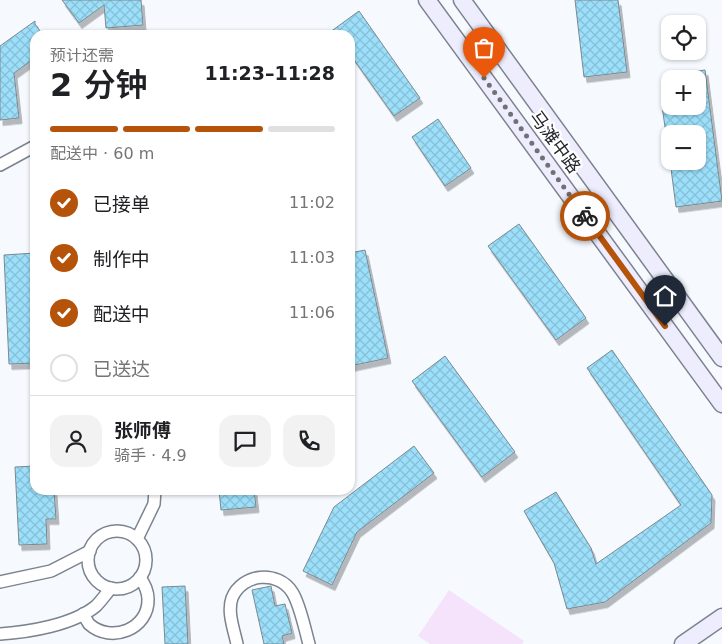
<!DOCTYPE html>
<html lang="zh">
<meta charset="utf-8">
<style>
body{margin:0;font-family:"DejaVu Sans","Noto Sans SC",sans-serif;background:#f2f2f2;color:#202124;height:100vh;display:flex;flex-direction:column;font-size:19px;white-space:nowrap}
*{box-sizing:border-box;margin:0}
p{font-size:16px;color:#757577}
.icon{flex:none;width:28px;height:28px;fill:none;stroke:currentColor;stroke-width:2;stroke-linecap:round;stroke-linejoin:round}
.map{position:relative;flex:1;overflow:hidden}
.sheet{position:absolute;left:30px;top:30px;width:325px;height:465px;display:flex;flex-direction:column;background:#fff;border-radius:15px;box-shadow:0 1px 4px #0004}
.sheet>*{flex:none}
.fabs{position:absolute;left:661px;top:15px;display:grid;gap:10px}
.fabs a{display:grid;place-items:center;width:45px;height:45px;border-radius:10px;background:#fff;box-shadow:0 1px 4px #0004;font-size:25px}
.pin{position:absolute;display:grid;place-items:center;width:42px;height:42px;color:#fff;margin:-51px -21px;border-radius:50% 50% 50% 0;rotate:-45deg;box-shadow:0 0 5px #0007}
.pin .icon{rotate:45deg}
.courier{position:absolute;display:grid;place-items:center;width:50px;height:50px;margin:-25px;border:4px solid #b45309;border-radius:50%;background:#fff;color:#222;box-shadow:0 1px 6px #0007}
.headline em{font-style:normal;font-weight:600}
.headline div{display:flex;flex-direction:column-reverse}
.headline{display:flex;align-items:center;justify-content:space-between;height:85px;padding:0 20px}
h1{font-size:32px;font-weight:600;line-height:38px}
.bar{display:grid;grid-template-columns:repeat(4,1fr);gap:8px 5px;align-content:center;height:60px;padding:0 20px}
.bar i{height:6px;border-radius:4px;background:#e0e0e0}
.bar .current{background:#b45309}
.bar p{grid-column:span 4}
.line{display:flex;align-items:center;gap:12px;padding:0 20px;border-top:1px solid #e0e0e0}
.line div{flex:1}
.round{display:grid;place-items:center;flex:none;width:52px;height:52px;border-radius:15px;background:#f2f2f2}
ol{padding:0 20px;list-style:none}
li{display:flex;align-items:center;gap:15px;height:55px}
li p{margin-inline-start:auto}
li .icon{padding:5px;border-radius:50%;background:#b45309;color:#fff;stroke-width:4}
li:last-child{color:#757577}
li i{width:28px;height:28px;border:2px solid #e0e0e0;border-radius:50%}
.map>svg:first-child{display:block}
.pitch{fill:#f5e3fc}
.building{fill:url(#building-cross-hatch);stroke:#7a898f;filter:url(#shadow)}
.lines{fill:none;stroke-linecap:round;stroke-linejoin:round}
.street-casing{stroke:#7b838f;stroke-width:14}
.secondary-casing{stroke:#7b838f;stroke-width:19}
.street{stroke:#fff;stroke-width:11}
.secondary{stroke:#eeedfe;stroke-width:16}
.done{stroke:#6e7175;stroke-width:5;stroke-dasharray:0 9}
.route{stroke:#b45309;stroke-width:6}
.labels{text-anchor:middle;stroke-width:4.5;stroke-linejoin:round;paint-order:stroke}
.street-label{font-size:18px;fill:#24272b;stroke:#fff}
</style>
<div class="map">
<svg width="722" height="644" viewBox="0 0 722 644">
<defs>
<pattern id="building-cross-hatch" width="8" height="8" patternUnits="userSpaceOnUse" patternTransform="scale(1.25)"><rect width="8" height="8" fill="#9cdffa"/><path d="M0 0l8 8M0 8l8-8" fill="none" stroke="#86bfd6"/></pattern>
<filter id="shadow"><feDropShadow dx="3" dy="5.5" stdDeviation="0" flood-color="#0004"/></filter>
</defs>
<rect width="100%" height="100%" fill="#f6faff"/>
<path class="pitch" d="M449 590 524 641 522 644H430L418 636Z"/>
<g class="building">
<path d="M62 0H141L143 25 106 28 104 5 79 23Z"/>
<path d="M575 0H618L627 72 584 77Z"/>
<path d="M359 11 420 98 394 116 350 54V35H326Z"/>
<path d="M35 21V24L43 35H35V58L14 73 19 118 0 120V46Z"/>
<path d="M705 70 722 201 676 207 670 161H698V134H666L662 106H698V71Z"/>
<path d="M438 119 471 168 445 186 412 137Z"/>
<path d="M519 224 586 318 556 340 488 246Z"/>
<path d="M365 250 388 358 350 366V253Z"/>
<path d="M35 253V363L9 364 4 255Z"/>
<path d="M612 350 712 495 711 523 605 602 567 609 554 563 524 511 556 492 591 548 596 564 681 505 587 368Z"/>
<path d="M445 356 515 452 482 477 412 381Z"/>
<path d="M414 446 434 473 357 532 332 585 303 571 334 507Z"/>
<path d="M35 466V490H54L56 519H46L47 544 19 545 15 467Z"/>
<path d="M219 490H254L256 507 221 510Z"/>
<path d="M185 586 188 644H165L162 587Z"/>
<path d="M271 586 275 606 285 604 292 633 282 636 284 644H264L252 590Z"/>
</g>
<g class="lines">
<defs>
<g id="street">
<path d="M0 165 35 146"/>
<circle cx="117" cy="560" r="29"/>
<path d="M137 539 154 504 155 490"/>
<path d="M0 582 51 571 90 551"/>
<path d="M83 614C85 617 87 621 89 624 111 644 149 629 148 599 148 590 144 584 140 577"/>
<path d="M0 634C29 632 73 625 96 606 101 601 106 594 111 588"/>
<path d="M237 644C234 630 227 612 232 598 242 573 278 570 292 592 300 604 305 630 309 644"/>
</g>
<g id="secondary">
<path d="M427 0 722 404"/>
<path d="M462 0 722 358"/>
<path d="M683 644 722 617"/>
</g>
</defs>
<use href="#street" class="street-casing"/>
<use href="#secondary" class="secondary-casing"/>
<use href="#street" class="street"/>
<use href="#secondary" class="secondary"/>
</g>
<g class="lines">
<path class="done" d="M484 78 585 216"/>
<path class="route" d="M585 216 665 326"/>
</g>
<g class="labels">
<g class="street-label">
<text transform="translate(555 142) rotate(54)" y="6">马滩中路</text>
</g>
</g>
</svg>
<div class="fabs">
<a><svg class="icon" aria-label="locate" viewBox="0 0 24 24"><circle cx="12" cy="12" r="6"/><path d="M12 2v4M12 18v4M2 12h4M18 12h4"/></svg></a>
<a>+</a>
<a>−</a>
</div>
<div class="pin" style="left:484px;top:78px;background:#ea580c"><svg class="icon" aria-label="bag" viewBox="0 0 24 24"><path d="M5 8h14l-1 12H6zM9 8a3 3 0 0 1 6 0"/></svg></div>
<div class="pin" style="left:665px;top:326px;background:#1f2937"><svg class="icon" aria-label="home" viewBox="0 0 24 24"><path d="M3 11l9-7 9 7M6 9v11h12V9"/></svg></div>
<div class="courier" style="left:585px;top:216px"><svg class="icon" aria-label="bike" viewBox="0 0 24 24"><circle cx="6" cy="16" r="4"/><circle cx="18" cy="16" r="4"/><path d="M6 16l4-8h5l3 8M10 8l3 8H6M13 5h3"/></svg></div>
<section class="sheet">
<div class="headline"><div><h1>2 分钟</h1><p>预计还需</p></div><em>11:23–11:28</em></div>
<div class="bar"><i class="current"></i><i class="current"></i><i class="current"></i><i></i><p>配送中 · 60 m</p></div>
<ol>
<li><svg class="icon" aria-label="check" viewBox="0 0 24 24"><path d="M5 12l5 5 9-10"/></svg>已接单<p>11:02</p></li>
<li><svg class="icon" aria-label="check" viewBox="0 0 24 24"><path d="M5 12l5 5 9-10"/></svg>制作中<p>11:03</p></li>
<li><svg class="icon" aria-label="check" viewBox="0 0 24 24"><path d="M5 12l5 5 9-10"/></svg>配送中<p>11:06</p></li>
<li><i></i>已送达</li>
</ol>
<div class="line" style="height:90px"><a class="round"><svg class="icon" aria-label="person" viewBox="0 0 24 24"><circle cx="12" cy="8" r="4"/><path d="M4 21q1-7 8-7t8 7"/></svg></a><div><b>张师傅</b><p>骑手 · 4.9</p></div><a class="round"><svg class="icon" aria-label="chat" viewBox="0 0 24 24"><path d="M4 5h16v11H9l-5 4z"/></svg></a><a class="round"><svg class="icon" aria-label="phone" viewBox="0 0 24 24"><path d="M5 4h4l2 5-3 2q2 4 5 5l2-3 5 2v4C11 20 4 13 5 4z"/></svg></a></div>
</section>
</div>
